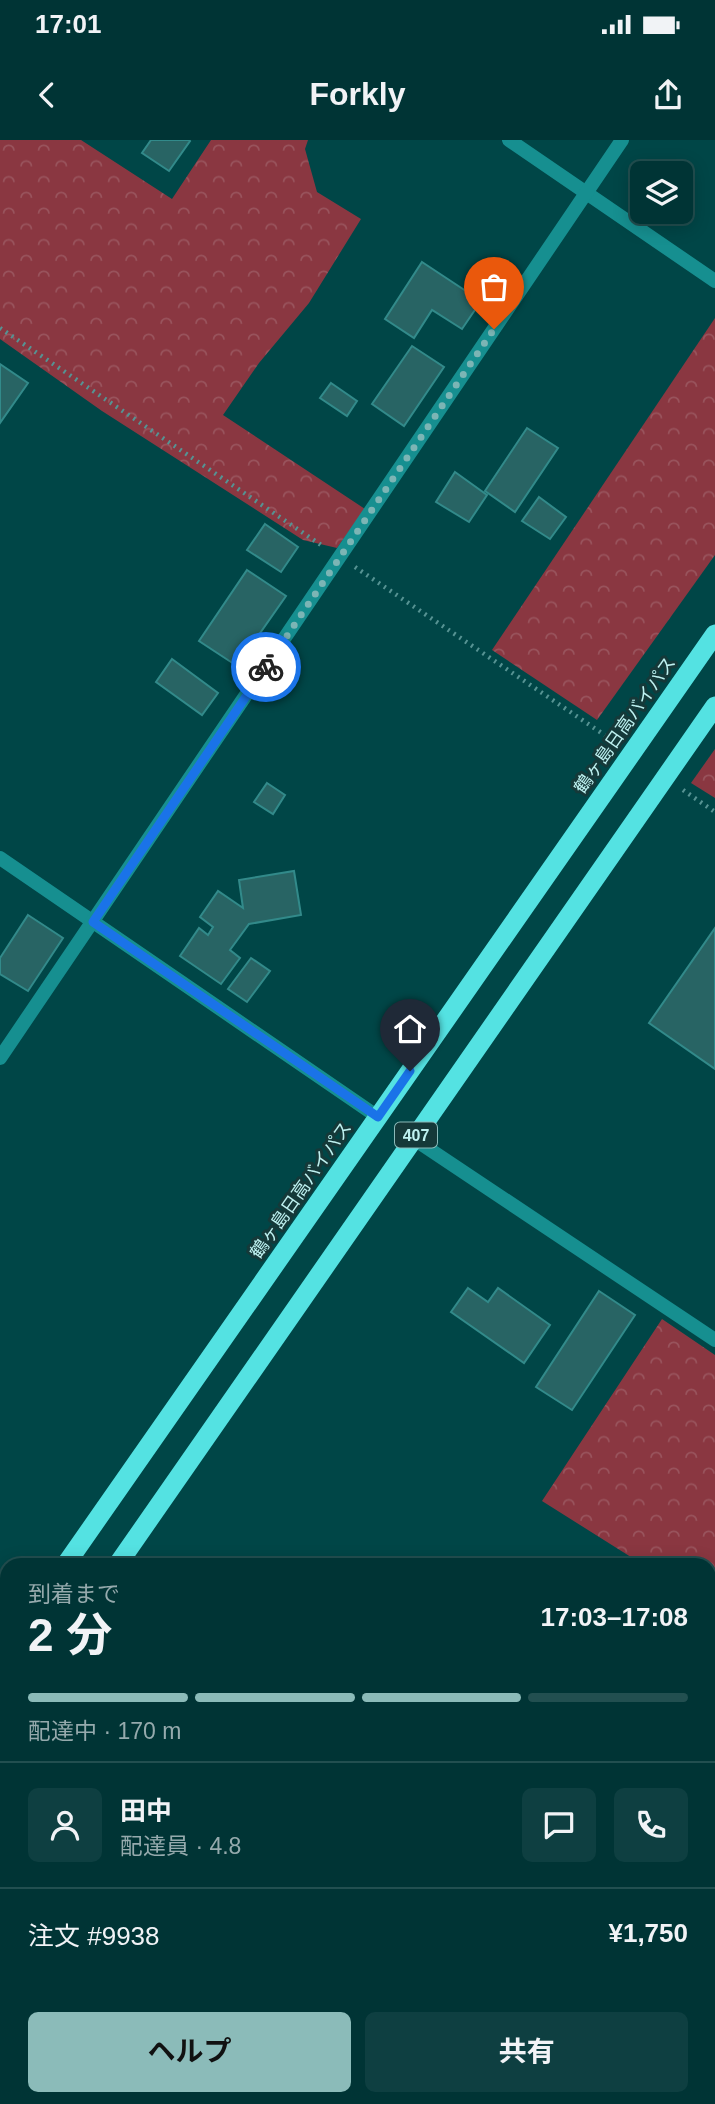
<!DOCTYPE html>
<html lang="ja">
<meta charset="utf-8">
<style>
body{margin:0;font-family:Arial,"Noto Sans JP",sans-serif;background:#0e3f41;color:#f1f3f6;height:100vh;display:flex;flex-direction:column;font-size:26px;white-space:nowrap}
*{box-sizing:border-box;margin:0}
p{font-size:23px;color:#95aaad}
.icon{flex:none;width:38px;height:38px;fill:none;stroke:currentColor;stroke-width:2;stroke-linecap:round;stroke-linejoin:round}
.map{position:relative;flex:1;overflow:hidden}
.sheet{position:absolute;left:0px;top:1418px;width:716px;height:548px;display:flex;flex-direction:column;background:#003435;border-radius:21px 21px 0 0;box-shadow:0 4px 18px #0003,0 0 0 2px #224f50}
.sheet>*{flex:none}
.fabs{position:absolute;left:630px;top:21px;display:grid;gap:14px}
.fabs a{display:grid;place-items:center;width:63px;height:63px;border-radius:10px;background:#003435;box-shadow:0 4px 18px #0003,0 0 0 2px #224f50;font-size:35px}
.pin{position:absolute;display:grid;place-items:center;width:60px;height:60px;color:#fff;margin:-72px -30px;border-radius:50% 50% 50% 0;rotate:-45deg;box-shadow:0 0 7px #0007}
.pin .icon{rotate:45deg}
.courier{position:absolute;display:grid;place-items:center;width:70px;height:70px;margin:-35px;border:5px solid #1a73e8;border-radius:50%;background:#fff;color:#222;box-shadow:0 2px 9px #0007}
.head em{font-style:normal;font-weight:700}
.head div{display:flex;flex-direction:column-reverse}
.head{display:flex;align-items:center;justify-content:space-between;height:119px;padding:0 28px}
h1{font-size:46px;font-weight:700;line-height:52px}
.bar{display:grid;grid-template-columns:repeat(4,1fr);gap:10px 7px;align-content:center;height:84px;padding:0 28px}
.bar i{height:9px;border-radius:5px;background:#224f50}
.bar .active{background:#8bbbb9}
.bar p{grid-column:span 4}
.line{display:flex;align-items:center;gap:18px;padding:0 28px;border-top:2px solid #224f50}
.line div{flex:1}
.round{display:grid;place-items:center;flex:none;width:74px;height:74px;border-radius:10px;background:#0e3f41}
.button{display:flex;gap:14px;margin-top:auto;padding:14px 28px}
.button a{flex:1;height:80px;border-radius:10px;background:#8bbbb9;color:#111;font-size:28px;font-weight:700;line-height:80px;text-align:center}
.button a+a{background:#0e3f41;color:#f1f3f6}
.status{display:flex;justify-content:space-between;align-items:center;height:49px;padding:0 35px;background:#003435;direction:ltr}
.status svg{height:19px;fill:currentColor}
header{display:flex;justify-content:space-between;align-items:center;height:91px;padding:0 28px;background:#003435;font-size:32px;font-weight:700}
.map>svg:first-child{display:block}
.forest{fill:url(#forest-crowns)}
.building{fill:#286464;stroke:#328a8a;stroke-width:2}
.lines{fill:none;stroke-linecap:round;stroke-linejoin:round}
.path{stroke:#569393;stroke-width:4.5;stroke-dasharray:2 5;stroke-linecap:butt}
.minor{stroke:#168f90;stroke-width:14}
.tertiary{stroke:#168f90;stroke-width:14}
.trunk{stroke:#54e2e2;stroke-width:19}
.done{stroke:#7cb5b5;stroke-width:7;stroke-dasharray:0 12.6}
.route{stroke:#1a73e8;stroke-width:9}
.labels{text-anchor:middle;stroke-width:6;stroke-linejoin:round;paint-order:stroke}
.shield{fill:#153939;stroke:#8bbab9;stroke-width:2}
.shield-label{font-size:16px;font-weight:bold;fill:#bef1f0}
.street-label{font-size:18px;fill:#bef1f0;stroke:#153939}
</style>
<div class="status"><b>17:01</b><svg viewBox="0 0 49 12"><path d="M0 12V9h3v3zM5 12V6h3v6zM10 12V3h3v9zM15 12V0h3v12zM26 1h20v11H26zM47 4h2v5h-2z"/></svg></div>
<header><svg class="icon" aria-label="back" viewBox="0 0 24 24"><path d="M15 5l-7 7 7 7"/></svg>Forkly<svg class="icon" aria-label="share" viewBox="0 0 24 24"><path d="M12 15V3M7 8l5-5 5 5M5 13v7h14v-7"/></svg></header>
<div class="map">
<svg width="715" height="1964" viewBox="0 0 715 1964">
<defs>
<pattern id="forest-crowns" width="20" height="18" patternUnits="userSpaceOnUse" patternTransform="scale(1.75)"><rect width="20" height="18" fill="#8a3741"/><path d="M2 6a3 3 0 1 1 6 0M12 15a3 3 0 1 1 6 0" fill="none" stroke="#99545d"/></pattern>
</defs>
<rect width="100%" height="100%" fill="#004647"/>
<g class="forest">
<path d="M0 0H81L172 59 211 0H308L305 9 317 52 361 79 309 163 259 223 223 275 365 369 337 408 303 400 102 271 0 199Z"/>
<path d="M715 178V415L597 580 492 510Z"/>
<path d="M715 609V658L691 643Z"/>
<path d="M662 1179 715 1215V1471L709 1467V1424H642L542 1361Z"/>
<path d="M715 1620V1907L709 1918V1629Z"/>
<path d="M7 1844V1958H71L68 1964H0V1854Z"/>
<path d="M293 1958H444L440 1964H301Z"/>
</g>
<g class="building">
<path d="M151 0H189L190 1 169 31 142 13Z"/>
<path d="M422 122 481 161 462 189 432 170 414 198 385 179Z"/>
<path d="M412 206 444 227 404 286 372 264Z"/>
<path d="M0 224 28 243 0 283Z"/>
<path d="M331 243 357 261 347 276 320 258Z"/>
<path d="M527 288 558 308 515 372 485 351Z"/>
<path d="M455 332 487 355 469 382 436 362Z"/>
<path d="M539 357 566 377 550 399 522 381Z"/>
<path d="M265 384 298 407 281 432 247 410Z"/>
<path d="M247 430 286 456 237 526 199 501Z"/>
<path d="M172 519 218 553 202 575 156 542Z"/>
<path d="M267 643 285 655 273 674 254 662Z"/>
<path d="M294 731 301 775 249 784 230 810 240 818 221 844 180 816 199 788 208 795 213 787 200 777 218 751 243 768 239 740Z"/>
<path d="M28 775 63 798 28 851 0 834V818Z"/>
<path d="M715 788V929L649 883Z"/>
<path d="M251 818 270 831 247 862 228 849Z"/>
<path d="M468 1148 488 1162 498 1148 550 1185 524 1223 451 1172Z"/>
<path d="M599 1151 635 1175 572 1270 536 1247Z"/>
<path d="M184 1958H233L229 1964H193Z"/>
<path d="M508 1958H530L539 1964H504Z"/>
</g>
<g class="lines">
<g class="path">
<path d="M0 188 324 407"/>
<path d="M355 427 612 600"/>
<path d="M683 650 715 672"/>
</g>
<g class="minor">
<path d="M509 0 715 141"/>
<path d="M0 718 378 977"/>
<path d="M0 918 622 0"/>
<path d="M414 999 715 1200"/>
<path d="M0 1782 7 1786"/>
<path d="M263 1958 272 1964"/>
</g>
<g class="tertiary">
<path d="M709 1592 715 1583"/>
<path d="M461 1964 464 1958"/>
</g>
<g class="trunk">
<path d="M66 1424 715 494"/>
<path d="M118 1424 715 566"/>
<path d="M0 1518 7 1508"/>
<path d="M0 1594 7 1584"/>
</g>
</g>
<g class="lines">
<path class="done" d="M266 527 494 189"/>
<path class="route" d="M266 527 93 782 378 977 410 931"/>
</g>
<g class="labels">
<rect class="shield" x="395" y="982.5" width="42" height="25" rx="5"/>
<g class="shield-label">
<text x="416" y="1001">407</text>
</g>
<g class="street-label">
<text transform="translate(625 585) rotate(-55)" y="6">鶴ヶ島日高バイパス</text>
<text transform="translate(301 1050) rotate(-55)" y="6">鶴ヶ島日高バイパス</text>
</g>
</g>
</svg>
<div class="fabs">
<a><svg class="icon" aria-label="layers" viewBox="0 0 24 24"><path d="M12 4l9 5-9 5-9-5zM3 14l9 5 9-5"/></svg></a>
</div>
<div class="pin" style="left:494px;top:189px;background:#ea580c"><svg class="icon" aria-label="bag" viewBox="0 0 24 24"><path d="M5 8h14l-1 12H6zM9 8a3 3 0 0 1 6 0"/></svg></div>
<div class="pin" style="left:410px;top:931px;background:#1f2937"><svg class="icon" aria-label="home" viewBox="0 0 24 24"><path d="M3 11l9-7 9 7M6 9v11h12V9"/></svg></div>
<div class="courier" style="left:266px;top:527px"><svg class="icon" aria-label="bike" viewBox="0 0 24 24"><circle cx="6" cy="16" r="4"/><circle cx="18" cy="16" r="4"/><path d="M6 16l4-8h5l3 8M10 8l3 8H6M13 5h3"/></svg></div>
<section class="sheet">
<div class="head"><div><h1>2 分</h1><p>到着まで</p></div><em>17:03–17:08</em></div>
<div class="bar"><i class="active"></i><i class="active"></i><i class="active"></i><i></i><p>配達中 · 170 m</p></div>
<div class="line" style="height:126px"><a class="round"><svg class="icon" aria-label="person" viewBox="0 0 24 24"><circle cx="12" cy="8" r="4"/><path d="M4 21q1-7 8-7t8 7"/></svg></a><div><b>田中</b><p>配達員 · 4.8</p></div><a class="round"><svg class="icon" aria-label="chat" viewBox="0 0 24 24"><path d="M4 5h16v11H9l-5 4z"/></svg></a><a class="round"><svg class="icon" aria-label="phone" viewBox="0 0 24 24"><path d="M5 4h4l2 5-3 2q2 4 5 5l2-3 5 2v4C11 20 4 13 5 4z"/></svg></a></div>
<div class="line" style="height:91px"><div>注文 #9938</div><b>¥1,750</b></div>
<div class="button"><a>ヘルプ</a><a>共有</a></div>
</section>
</div>
